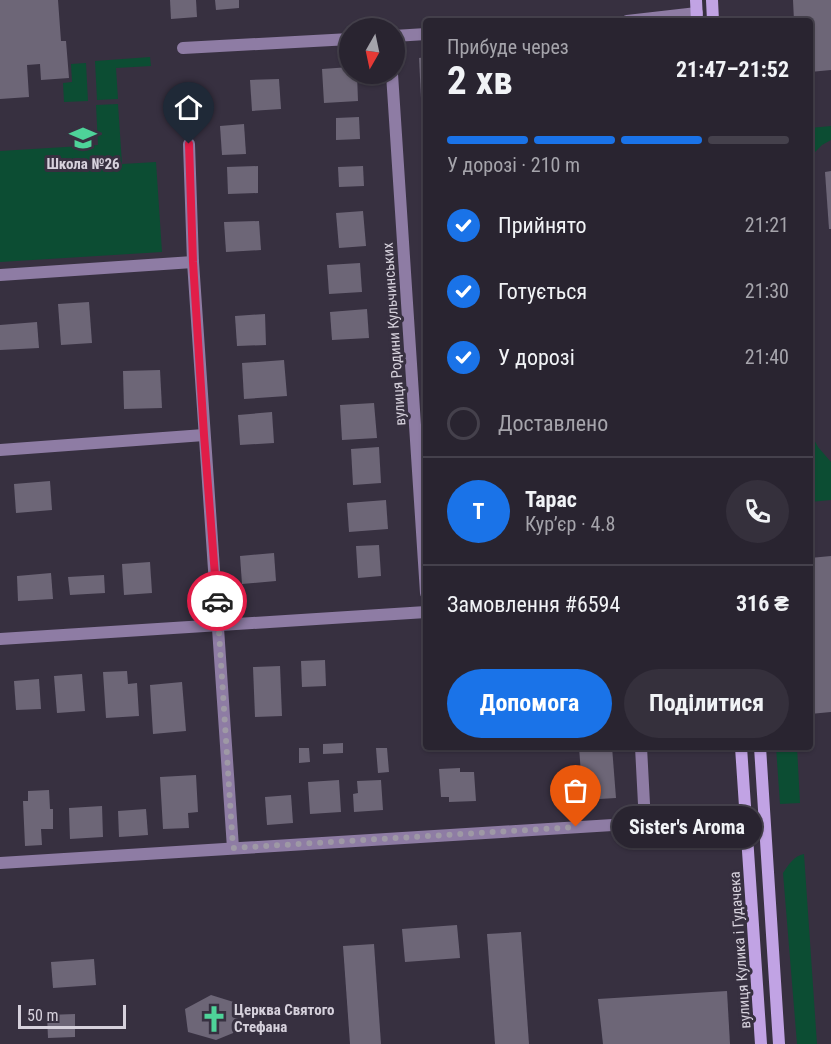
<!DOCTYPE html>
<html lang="uk">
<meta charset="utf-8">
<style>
body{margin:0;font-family:"Roboto Condensed",sans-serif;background:#35303c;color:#f1f3f6;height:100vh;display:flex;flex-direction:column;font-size:22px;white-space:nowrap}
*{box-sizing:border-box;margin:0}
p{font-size:20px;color:#a5a4ab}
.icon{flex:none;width:33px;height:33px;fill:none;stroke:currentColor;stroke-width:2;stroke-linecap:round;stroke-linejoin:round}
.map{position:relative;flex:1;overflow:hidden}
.sheet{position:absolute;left:423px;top:18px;width:390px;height:732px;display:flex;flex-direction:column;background:#292430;border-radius:6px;box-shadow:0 2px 4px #0004,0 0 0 2px #45414c}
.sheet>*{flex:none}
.needle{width:39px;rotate:189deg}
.tools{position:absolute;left:339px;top:18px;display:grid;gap:12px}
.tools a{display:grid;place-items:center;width:66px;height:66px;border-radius:50%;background:#292430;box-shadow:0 2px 4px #0004,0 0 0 2px #45414c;font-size:30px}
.scale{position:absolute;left:18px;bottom:15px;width:108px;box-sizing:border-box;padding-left:6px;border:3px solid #d6d1dc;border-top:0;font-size:16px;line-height:21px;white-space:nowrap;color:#d6d1dc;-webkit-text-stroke:4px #373040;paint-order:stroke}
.pin{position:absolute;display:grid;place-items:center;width:51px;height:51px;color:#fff;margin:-62px -26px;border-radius:50% 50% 50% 0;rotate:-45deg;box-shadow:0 0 6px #0007}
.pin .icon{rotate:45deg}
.courier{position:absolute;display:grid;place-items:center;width:60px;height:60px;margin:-30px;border:4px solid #e11d48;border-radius:50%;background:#fff;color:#222;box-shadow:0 2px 8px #0007}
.bubble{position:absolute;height:42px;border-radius:21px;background:#292430;box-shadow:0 2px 4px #0004,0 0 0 2px #45414c;font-size:20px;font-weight:700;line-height:42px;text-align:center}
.headline em{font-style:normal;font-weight:700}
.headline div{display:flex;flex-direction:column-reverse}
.headline{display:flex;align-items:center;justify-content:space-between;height:102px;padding:0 24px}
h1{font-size:39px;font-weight:700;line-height:45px}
.bar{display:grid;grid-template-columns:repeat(4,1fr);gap:9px 6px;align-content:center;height:72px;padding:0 24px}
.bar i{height:8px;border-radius:4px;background:#45414c}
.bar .selected{background:#1a73e8}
.bar p{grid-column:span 4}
.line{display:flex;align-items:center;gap:15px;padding:0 24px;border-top:2px solid #45414c}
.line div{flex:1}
.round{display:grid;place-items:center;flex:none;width:63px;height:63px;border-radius:32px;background:#35303c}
ol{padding:0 24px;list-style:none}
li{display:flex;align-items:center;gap:18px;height:66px}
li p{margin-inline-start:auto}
li .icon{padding:6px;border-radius:50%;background:#1a73e8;color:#fff;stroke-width:4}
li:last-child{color:#a5a4ab}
li i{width:33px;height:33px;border:3px solid #45414c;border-radius:50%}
.action{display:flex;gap:12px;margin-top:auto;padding:12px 24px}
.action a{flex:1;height:69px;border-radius:36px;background:#1a73e8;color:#fff;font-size:24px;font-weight:700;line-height:69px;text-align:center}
.action a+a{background:#35303c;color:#f1f3f6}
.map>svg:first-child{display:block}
.green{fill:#0c4d33}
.building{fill:#6d6677}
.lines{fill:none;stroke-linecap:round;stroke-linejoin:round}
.street{stroke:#8e7ca4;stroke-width:12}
.secondary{stroke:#c1a3e4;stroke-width:12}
.done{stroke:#9e99a5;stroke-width:6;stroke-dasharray:0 10.8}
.route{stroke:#e11d48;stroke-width:8}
.labels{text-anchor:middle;stroke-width:6;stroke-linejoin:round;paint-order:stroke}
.poi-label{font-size:15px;font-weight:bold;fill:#d6d1dc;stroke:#373040}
.street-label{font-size:15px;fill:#d6d1dc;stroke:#373040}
</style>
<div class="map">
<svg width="831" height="1044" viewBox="0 0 831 1044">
<rect width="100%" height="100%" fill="#373040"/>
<g class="green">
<path d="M150 57 151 66 116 68 118 99 97 100 95 61Z"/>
<path d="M86 63 88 101 64 102 63 83 72 82 71 64Z"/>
<path d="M118 104 122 164 156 162 162 252 0 262V151L98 145 96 105Z"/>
<path d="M831 126V140L822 145 810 157V128Z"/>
<path d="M810 432 818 447 831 462V500L810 502Z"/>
<path d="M776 747H797L800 803 780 804Z"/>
<path d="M804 854 817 1044H797L783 873C789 864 794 856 804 854Z"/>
</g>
<g class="building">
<path d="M0 0H58L61 41H66L69 78 41 80 40 64 27 65 29 97 0 99Z"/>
<path d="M170 0H196L197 17 171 19Z"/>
<path d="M215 0H239V8L216 10Z"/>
<path d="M793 0H831V70L810 72V21H794Z"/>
<path d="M426 57V98H421L419 58Z"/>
<path d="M350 67V74H357L358 101 324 103 322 69Z"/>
<path d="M279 79 281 109 252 111 250 80Z"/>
<path d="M359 117 360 139 336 140V118Z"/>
<path d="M244 124 246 154 222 155 220 126Z"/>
<path d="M258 166V193L228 194 227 167Z"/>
<path d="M363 166 364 186 339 187 338 167Z"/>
<path d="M831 171V229H829L825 172Z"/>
<path d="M363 211 366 246 339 248 336 213Z"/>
<path d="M259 221 261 250 226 252 224 222Z"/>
<path d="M360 263 362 292 329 294 327 265Z"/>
<path d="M89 302 92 343 61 345 58 304Z"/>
<path d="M367 309 369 338 332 340 330 312Z"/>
<path d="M265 314 266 345 237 346 235 316Z"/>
<path d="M37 322 39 348 0 350V325Z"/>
<path d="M284 360 287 396 244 399 242 363Z"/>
<path d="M160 370 162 408 124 409 123 371Z"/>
<path d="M374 403 377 438 342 440 340 405Z"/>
<path d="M272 412 274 443 240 445 238 415Z"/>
<path d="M379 447 381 483 353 485 351 449Z"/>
<path d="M50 481 52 510 16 513 14 484Z"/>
<path d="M386 500 388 529 349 532 347 503Z"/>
<path d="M379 545 381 576 358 578 356 546Z"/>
<path d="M274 553 276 581 242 584 240 556Z"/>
<path d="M831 556V712L810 714V558Z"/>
<path d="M150 562 152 593 124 595 122 564Z"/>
<path d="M51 573 53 599 18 601 17 576Z"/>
<path d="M104 575 105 593 70 595 68 577Z"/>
<path d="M325 660 326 686 302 687 301 661Z"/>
<path d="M280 666 282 716 255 717 253 667Z"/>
<path d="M127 671 128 684 137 683 139 716 106 718 103 672Z"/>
<path d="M82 674 85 711 57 713 54 676Z"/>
<path d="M39 679 41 709 16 710 14 681Z"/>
<path d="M182 682 186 731 153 734 150 685Z"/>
<path d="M343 743V753L323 754V744Z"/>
<path d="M579 747H612L616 798 583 800Z"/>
<path d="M299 748H309L310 762 299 763Z"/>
<path d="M376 748H387L389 772 378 773Z"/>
<path d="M460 768V772H474L476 801 449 802V797H441L439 769Z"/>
<path d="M196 775 198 812 188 813 189 828 163 829 160 777Z"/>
<path d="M339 780 341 812 310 814 308 782Z"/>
<path d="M381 780 383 810 354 812 353 794 358 793 357 781Z"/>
<path d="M49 790 50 809H53V829H41L42 845 25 846 23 801H28V791Z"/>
<path d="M291 795 293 823 267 825 265 797Z"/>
<path d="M102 806 103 837 70 839 69 808Z"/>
<path d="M146 809 148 835 119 837 118 811Z"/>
<path d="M457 925 460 958 405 962 402 929Z"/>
<path d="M521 932 529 1044H495L487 934Z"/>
<path d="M374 944 381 1044H350L343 946Z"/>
<path d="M94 959 96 985 53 988 51 962Z"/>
<path d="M727 991 730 1044H603L598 999Z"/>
<path d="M211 995 240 1004 243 1029 216 1040 188 1032 185 1009Z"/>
<path d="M75 1014V1037L48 1038 47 1015Z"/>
</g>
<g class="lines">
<g class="street">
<path d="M627 21 697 13"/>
<path d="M394 36 426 34"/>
<path d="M183 48 350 39"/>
<path d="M392 74 426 593"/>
<path d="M189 144 193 262 233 848"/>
<path d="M0 275 193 262"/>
<path d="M0 450 204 435"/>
<path d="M0 639 426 612"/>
<path d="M0 863 645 823 641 747"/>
</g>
<g class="secondary">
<path d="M696 0 697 21"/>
<path d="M712 0 713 21"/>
<path d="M741 747 761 1044"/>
<path d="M760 747 779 1044"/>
</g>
</g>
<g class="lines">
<path class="done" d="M217 601 233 848 576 827"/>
<path class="route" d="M189 144 193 262 204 435 217 601"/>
</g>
<defs>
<symbol id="school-bare" viewBox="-9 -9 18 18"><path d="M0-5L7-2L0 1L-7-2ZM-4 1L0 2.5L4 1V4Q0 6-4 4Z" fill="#4ed399" stroke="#373040" stroke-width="2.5" paint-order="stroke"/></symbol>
<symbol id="church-bare" viewBox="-9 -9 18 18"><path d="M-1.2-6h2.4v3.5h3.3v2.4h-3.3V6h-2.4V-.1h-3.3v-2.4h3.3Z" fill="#4ed399" stroke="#373040" stroke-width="2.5" paint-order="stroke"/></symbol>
</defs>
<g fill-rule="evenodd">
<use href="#school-bare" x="64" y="119" width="38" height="38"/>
<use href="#church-bare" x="195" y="1000" width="38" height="38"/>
</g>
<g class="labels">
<g class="poi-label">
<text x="83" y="169">Школа №26</text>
<text x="234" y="1015" text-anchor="start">Церква Святого<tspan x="234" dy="17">Стефана</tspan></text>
</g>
<g class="street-label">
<text transform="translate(394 334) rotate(-94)" y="5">вулиця Родини Кульчинських</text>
<text transform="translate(740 950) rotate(-94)" y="5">вулиця Кулика і Гудачека</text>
</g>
</g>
</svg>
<div class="tools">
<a><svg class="needle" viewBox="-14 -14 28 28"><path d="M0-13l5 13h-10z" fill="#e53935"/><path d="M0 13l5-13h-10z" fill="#a5a4ab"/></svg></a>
</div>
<div class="scale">50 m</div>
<div class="pin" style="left:576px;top:827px;background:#ea580c"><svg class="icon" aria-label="bag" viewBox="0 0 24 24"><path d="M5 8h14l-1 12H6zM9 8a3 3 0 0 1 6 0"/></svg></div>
<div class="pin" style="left:189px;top:144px;background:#1f2937"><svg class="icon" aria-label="home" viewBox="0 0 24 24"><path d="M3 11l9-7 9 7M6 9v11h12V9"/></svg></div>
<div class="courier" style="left:217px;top:601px"><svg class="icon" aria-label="car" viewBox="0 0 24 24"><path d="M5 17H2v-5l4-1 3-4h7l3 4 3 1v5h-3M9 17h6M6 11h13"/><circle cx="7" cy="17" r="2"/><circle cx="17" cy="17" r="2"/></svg></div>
<div class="bubble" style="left:612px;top:806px;width:150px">Sister's Aroma</div>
<section class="sheet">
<div class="headline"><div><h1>2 хв</h1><p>Прибуде через</p></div><em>21:47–21:52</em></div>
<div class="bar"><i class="selected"></i><i class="selected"></i><i class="selected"></i><i></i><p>У дорозі · 210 m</p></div>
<ol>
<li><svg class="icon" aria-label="check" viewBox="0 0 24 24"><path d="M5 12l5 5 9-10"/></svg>Прийнято<p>21:21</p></li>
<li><svg class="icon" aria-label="check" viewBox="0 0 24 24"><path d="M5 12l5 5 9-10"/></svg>Готується<p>21:30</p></li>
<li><svg class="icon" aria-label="check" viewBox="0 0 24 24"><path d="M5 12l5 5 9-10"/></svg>У дорозі<p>21:40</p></li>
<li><i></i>Доставлено</li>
</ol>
<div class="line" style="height:108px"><b class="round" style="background:#1a73e8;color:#fff">Т</b><div><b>Тарас</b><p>Кур’єр · 4.8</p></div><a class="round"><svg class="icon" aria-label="phone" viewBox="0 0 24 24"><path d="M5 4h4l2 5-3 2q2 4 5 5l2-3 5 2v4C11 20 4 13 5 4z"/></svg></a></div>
<div class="line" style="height:78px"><div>Замовлення #6594</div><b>316 ₴</b></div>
<div class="action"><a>Допомога</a><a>Поділитися</a></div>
</section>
</div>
